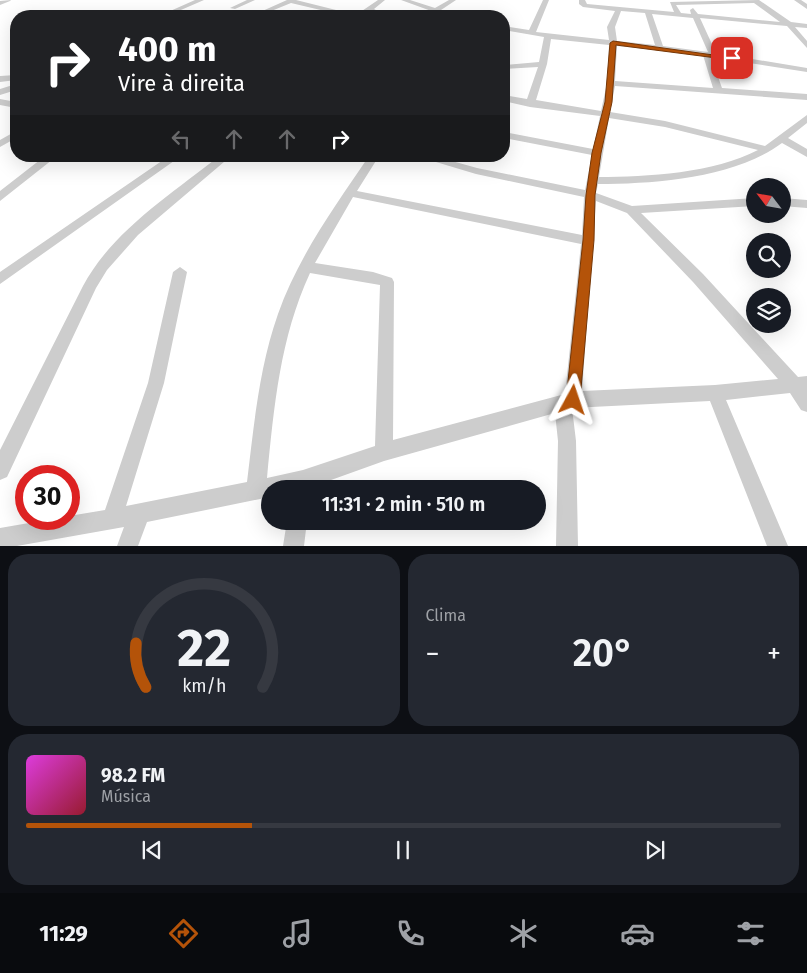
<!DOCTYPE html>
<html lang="pt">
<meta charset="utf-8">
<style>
:root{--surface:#171b24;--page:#242831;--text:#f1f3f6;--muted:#9ea1a6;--line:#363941;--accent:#b45309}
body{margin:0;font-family:"Fira Sans",sans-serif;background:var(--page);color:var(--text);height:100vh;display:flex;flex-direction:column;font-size:19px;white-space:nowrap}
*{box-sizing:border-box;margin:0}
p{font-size:16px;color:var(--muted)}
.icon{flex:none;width:28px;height:28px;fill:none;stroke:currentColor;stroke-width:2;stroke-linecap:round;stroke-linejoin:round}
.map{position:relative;height:546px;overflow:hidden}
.panel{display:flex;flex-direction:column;gap:8px;padding:8px;background:#0d0f14;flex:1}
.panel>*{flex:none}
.hud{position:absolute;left:10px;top:10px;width:500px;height:152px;border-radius:20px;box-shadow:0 5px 20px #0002;background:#202124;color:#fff;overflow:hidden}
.needle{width:32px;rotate:301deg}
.fabs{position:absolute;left:746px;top:178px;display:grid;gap:10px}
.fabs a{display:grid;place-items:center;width:45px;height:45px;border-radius:50%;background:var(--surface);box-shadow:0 5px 20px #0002;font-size:25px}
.speed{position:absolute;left:15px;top:465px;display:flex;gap:10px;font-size:25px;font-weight:700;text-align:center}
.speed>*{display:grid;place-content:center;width:65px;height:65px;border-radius:50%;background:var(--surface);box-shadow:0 5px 20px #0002;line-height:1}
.speed .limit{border:8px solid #d22;background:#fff;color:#111}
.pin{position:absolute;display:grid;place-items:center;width:42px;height:42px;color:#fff;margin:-21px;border-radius:10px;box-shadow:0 2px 8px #0006}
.me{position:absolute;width:55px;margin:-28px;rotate:5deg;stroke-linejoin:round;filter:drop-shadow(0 0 4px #0008)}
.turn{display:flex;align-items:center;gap:18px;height:105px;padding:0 25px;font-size:22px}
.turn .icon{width:65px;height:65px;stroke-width:2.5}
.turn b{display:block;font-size:35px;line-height:42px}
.lanes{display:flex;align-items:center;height:48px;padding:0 25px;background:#0003;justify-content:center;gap:25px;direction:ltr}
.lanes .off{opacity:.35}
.big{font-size:38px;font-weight:600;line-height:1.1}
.panel .widget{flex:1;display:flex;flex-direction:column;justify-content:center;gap:8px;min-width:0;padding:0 18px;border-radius:20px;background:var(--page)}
.panel .dial{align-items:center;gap:0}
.dial svg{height:130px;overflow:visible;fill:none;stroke:var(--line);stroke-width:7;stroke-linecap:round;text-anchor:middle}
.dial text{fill:var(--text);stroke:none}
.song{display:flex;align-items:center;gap:15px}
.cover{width:60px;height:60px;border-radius:8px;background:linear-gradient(135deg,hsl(300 70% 55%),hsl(350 70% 35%))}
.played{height:5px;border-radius:2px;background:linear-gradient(90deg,var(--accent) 30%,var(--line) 30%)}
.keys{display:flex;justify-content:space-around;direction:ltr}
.heat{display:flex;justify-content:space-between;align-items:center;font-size:28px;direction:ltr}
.panel .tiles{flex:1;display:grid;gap:8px;grid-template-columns:1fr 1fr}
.widget:last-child{grid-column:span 2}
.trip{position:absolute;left:261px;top:480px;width:285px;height:50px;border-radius:25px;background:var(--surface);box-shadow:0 5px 20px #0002;font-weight:600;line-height:50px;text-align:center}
.tabs{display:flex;height:80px;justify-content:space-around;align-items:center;background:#090b0e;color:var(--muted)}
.tabs .icon{width:35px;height:35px}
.tabs .active{color:var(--accent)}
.tabs b{font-size:22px;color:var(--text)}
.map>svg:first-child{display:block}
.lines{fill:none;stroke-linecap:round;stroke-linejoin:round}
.minor{fill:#cdcdcd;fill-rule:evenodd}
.route{fill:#b45309;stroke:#753606}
</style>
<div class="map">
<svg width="807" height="546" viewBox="0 0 807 546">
<rect width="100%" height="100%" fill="#fff"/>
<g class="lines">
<!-- minor -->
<path class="minor" d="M 11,0 L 10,1 L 0,5 L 0,1 Z
M 195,0 L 204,0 L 167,16 L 159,16 Z
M 247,0 L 255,0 L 235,9 L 230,8 Z
M 287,0 L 296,0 L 356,15 L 378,0 L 385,0 L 374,9 L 387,16 L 379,16 L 370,12 L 363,16 L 346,16 L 291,3 L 259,16 L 251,16 Z
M 401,0 L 410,0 L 435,8 L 449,0 L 456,0 L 441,10 L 454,16 L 445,16 Z
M 543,0 L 549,0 L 536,32 L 609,40 L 607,27 L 615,11 L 583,7 L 579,4 L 579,0 L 585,0 L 587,4 L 674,12 L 670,2 L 759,0 L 791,22 L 807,24 L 807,28 L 795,27 L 807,41 L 807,48 L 787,26 L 700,18 L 716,53 L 807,68 L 807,72 L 711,57 L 722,88 L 807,94 L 807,100 L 615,86 L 610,112 L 665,121 L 765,146 L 807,115 L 807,123 L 788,138 L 807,149 L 807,157 L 782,143 C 735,178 655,184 598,184 L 596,193 L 632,206 L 755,198 L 755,206 L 641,213 L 703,274 L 798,377 L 807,376 L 807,412 L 801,410 L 790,393 L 726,400 L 788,546 L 767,546 L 710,401 L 572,408 L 576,441 L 578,546 L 556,546 L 558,441 L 555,413 L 384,461 L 306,489 L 270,489 L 270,497 L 147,522 L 138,546 L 117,546 L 124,527 L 17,546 L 0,546 L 0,528 L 52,519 L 69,519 L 69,516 L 105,510 L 148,383 L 173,272 L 180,267 L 187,272 L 164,383 L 126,506 L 247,482 C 254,425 259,368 278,314 C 298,257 335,206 369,156 L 379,156 L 357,191 L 582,235 L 584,197 L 476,174 L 416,156 L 434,156 L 477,168 L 585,190 L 592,155 L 504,138 L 504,132 L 593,149 L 600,116 L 530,107 L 504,101 L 504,95 L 527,99 L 538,67 L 504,69 L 504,65 L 539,62 L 544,37 L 504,30 L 504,26 L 529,30 ZM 754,3 L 780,22 L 698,14 L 693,8 L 690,10 L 691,14 L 681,13 L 676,5 ZM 621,11 L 645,13 L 655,45 L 617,41 L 615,27 ZM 652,14 L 693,18 L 708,52 L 663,46 ZM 551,39 L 609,45 L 607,83 L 601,111 L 536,100 L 547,64 ZM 617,46 L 703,55 L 713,88 L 615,81 ZM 609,118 L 665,127 L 758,150 C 714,173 647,177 599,177 ZM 353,197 L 581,244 L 565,394 L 393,440 L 394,282 L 392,278 L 373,272 L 315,263 ZM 596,201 L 627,213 L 693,282 L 778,379 L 715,385 L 582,391 ZM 310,273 L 380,285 L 375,446 L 303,470 L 267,478 C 274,406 280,338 310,273 Z
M 794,0 L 801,0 L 807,4 L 807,9 Z
M 16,75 L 16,80 L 0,82 L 0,76 Z
M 16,84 L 16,90 L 0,95 L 0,89 Z
M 0,99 L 16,102 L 16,108 L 0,105 Z
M 16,131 L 16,138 L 0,147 L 0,140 Z
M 45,156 L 57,156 L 0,201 L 0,191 Z
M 169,156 L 181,156 L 0,284 L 0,272 Z
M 219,156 L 231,156 L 138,235 L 107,270 L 96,288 L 7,477 L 0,480 L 0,450 L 83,286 C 113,230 171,195 219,156 Z
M 782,198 L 807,200 L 807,208 L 782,206 Z
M 287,521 L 307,521 L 304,546 L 283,546 Z"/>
</g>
<!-- route -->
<path class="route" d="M 613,41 L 735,58 L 732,60 L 616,45 L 612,102 L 601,153 L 595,195 L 594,240 L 580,400 L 578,404 L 573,406 L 568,404 L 566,400 L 583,240 L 586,195 L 592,153 L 605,102 L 610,43 Z"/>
</svg>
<div class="fabs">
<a><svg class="needle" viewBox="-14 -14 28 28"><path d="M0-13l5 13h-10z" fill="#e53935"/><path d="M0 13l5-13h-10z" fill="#9ea1a6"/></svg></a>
<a><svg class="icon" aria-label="search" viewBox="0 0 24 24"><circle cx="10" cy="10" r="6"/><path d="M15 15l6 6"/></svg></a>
<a><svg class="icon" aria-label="layers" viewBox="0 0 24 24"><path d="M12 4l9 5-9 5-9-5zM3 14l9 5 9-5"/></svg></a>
</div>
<div class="speed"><div class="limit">30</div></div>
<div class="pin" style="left:732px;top:58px;background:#d93025"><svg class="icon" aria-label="arrive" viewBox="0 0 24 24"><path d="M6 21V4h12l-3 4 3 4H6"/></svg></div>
<svg class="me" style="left:573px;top:400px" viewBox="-20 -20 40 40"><path d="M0-17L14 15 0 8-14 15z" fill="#b45309" stroke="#fff" stroke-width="4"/></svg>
<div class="trip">11:31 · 2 min · 510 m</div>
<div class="hud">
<div class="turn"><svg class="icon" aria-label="right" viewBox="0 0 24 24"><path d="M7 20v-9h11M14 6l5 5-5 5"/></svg><div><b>400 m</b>Vire à direita</div></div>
<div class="lanes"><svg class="icon off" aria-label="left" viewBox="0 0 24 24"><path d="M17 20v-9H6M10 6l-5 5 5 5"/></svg><svg class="icon off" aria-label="ahead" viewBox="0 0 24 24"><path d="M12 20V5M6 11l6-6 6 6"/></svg><svg class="icon off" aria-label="ahead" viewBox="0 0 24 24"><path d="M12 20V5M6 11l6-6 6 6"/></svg><svg class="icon" aria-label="right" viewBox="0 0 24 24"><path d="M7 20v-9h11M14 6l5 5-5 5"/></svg></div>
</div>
</div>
<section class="panel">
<div class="tiles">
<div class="widget dial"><svg viewBox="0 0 100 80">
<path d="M14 69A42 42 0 1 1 86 69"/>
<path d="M14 69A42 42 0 0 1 8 42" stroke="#b45309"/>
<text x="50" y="56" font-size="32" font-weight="700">22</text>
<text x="50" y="72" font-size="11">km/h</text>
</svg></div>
<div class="widget"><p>Clima</p>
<div class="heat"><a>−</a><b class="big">20°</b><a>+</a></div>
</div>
<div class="widget">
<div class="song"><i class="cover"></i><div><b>98.2 FM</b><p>Música</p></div></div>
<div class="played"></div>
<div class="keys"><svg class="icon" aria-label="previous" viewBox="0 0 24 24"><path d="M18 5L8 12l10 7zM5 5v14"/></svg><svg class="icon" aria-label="pause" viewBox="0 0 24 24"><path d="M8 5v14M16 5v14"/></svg><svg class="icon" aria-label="next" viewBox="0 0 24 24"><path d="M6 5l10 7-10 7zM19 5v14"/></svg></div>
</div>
</div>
</section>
<nav class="tabs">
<b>11:29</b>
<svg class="icon active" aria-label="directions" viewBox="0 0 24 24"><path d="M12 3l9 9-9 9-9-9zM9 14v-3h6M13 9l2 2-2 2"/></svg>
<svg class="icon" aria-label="music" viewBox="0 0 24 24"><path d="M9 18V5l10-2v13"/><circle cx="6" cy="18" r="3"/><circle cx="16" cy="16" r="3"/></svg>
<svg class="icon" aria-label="phone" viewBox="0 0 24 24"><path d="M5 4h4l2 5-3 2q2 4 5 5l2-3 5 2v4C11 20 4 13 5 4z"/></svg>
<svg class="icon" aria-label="climate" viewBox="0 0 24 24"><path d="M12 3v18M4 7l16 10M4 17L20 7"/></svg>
<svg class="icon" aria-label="car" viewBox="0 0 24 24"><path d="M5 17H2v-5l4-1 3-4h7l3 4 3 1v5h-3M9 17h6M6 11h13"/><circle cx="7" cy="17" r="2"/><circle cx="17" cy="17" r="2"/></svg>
<svg class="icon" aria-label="filters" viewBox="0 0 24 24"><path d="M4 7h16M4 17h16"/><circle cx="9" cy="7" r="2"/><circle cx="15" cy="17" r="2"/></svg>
</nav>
